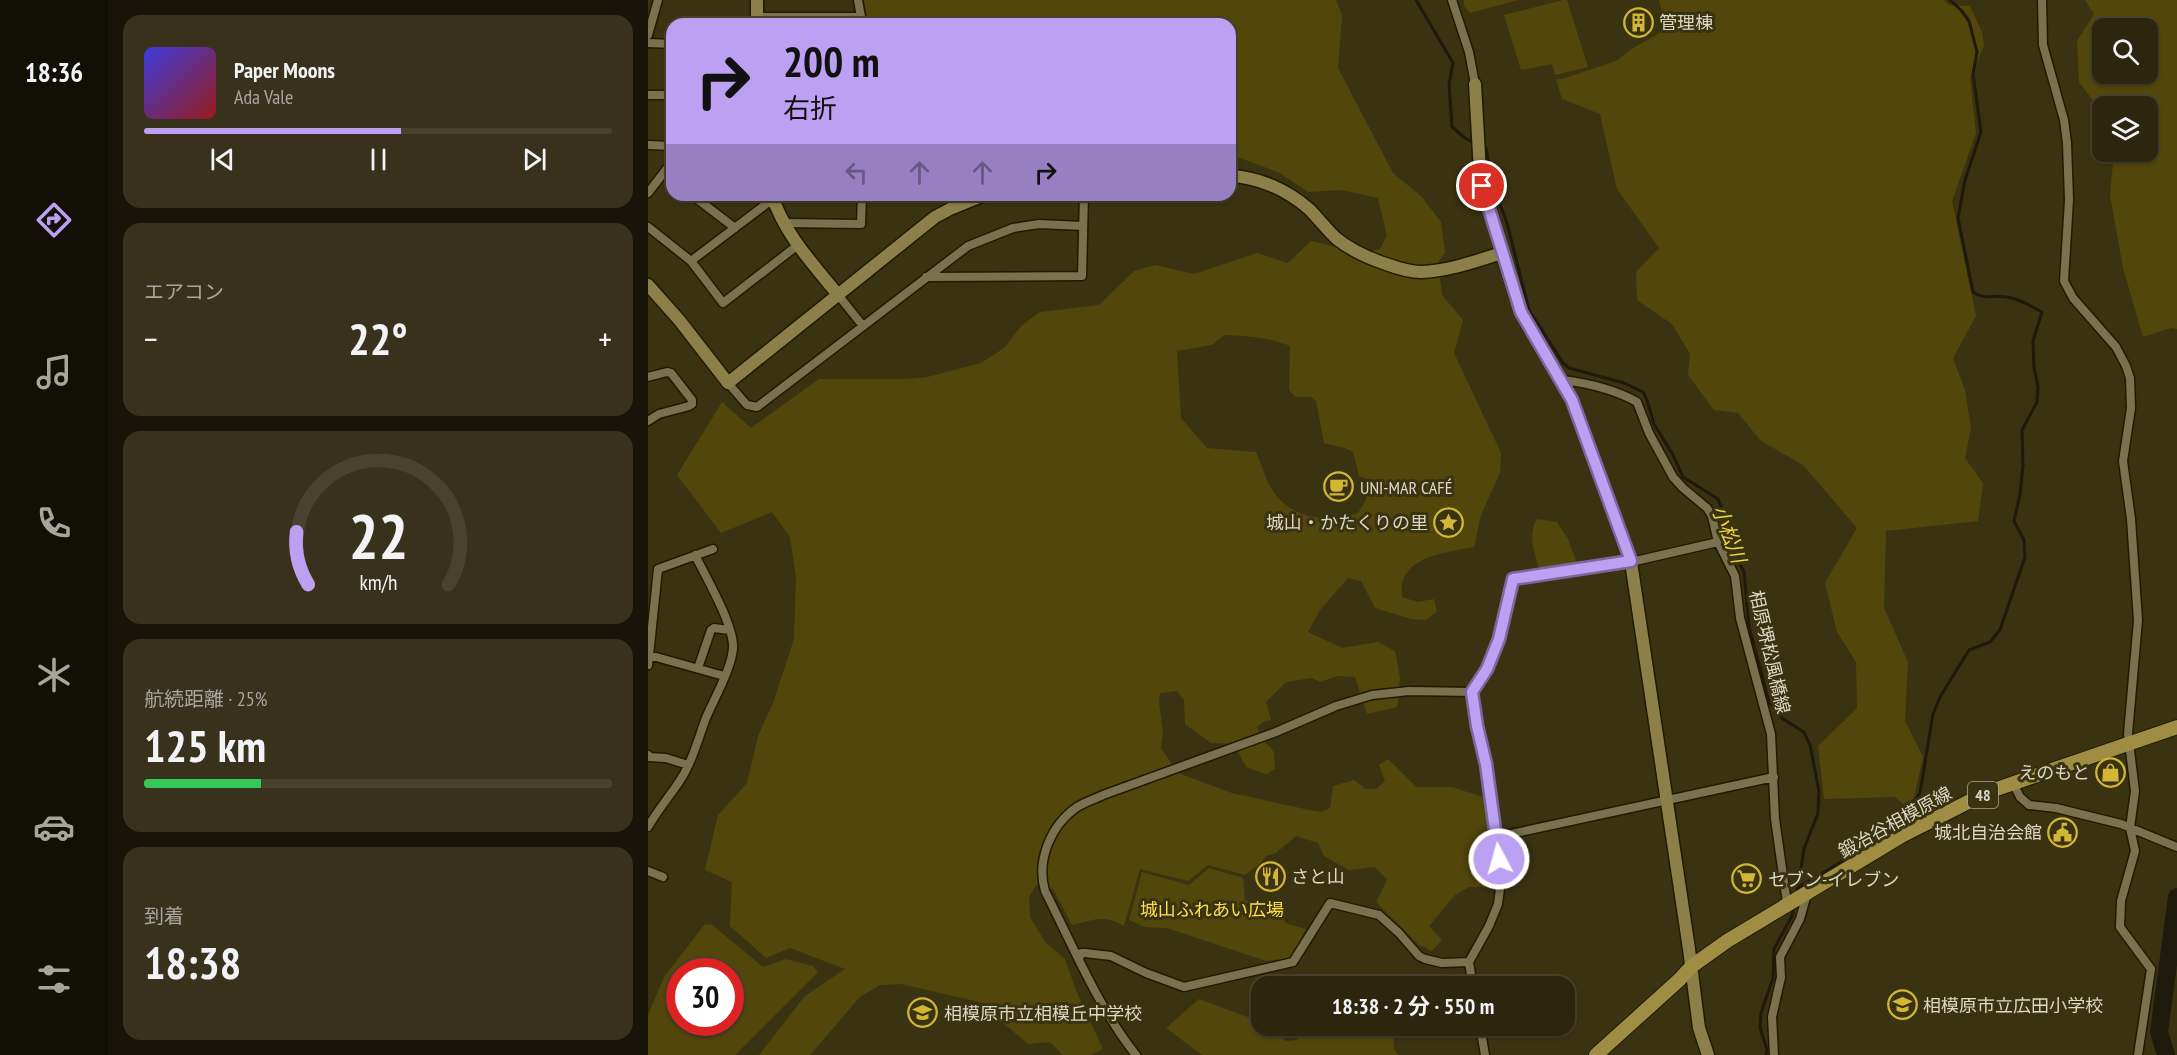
<!DOCTYPE html>
<html lang="ja">
<meta charset="utf-8">
<style>
:root{--surface:#2c260e;--page:#38321c;--text:#f1f3f6;--muted:#a6a59e;--line:#48432e;--accent:#bca0f2}
body{margin:0;font-family:"PT Sans Narrow","Noto Sans JP",sans-serif;background:var(--page);color:var(--text);height:100vh;display:flex;flex-direction:column;font-size:22px;white-space:nowrap}
*{box-sizing:border-box;margin:0}
p{font-size:20px;color:var(--muted)}
.icon{flex:none;width:33px;height:33px;fill:none;stroke:currentColor;stroke-width:2;stroke-linecap:round;stroke-linejoin:round}
.map{position:relative;flex:1;overflow:hidden}
.panel{display:flex;flex-direction:column;gap:15px;padding:15px;background:#181508;width:540px}
.panel>*{flex:none}
.top-card{position:absolute;left:18px;top:18px;width:570px;height:183px;border-radius:18px;box-shadow:0 2px 4px #0004,0 0 0 2px var(--line);background:#bca0f2;color:#111;overflow:hidden}
.tools{position:absolute;left:1444px;top:18px;display:grid;gap:12px}
.tools a{display:grid;place-items:center;width:66px;height:66px;border-radius:12px;background:var(--surface);box-shadow:0 2px 4px #0004,0 0 0 2px var(--line);font-size:30px}
.speed{position:absolute;left:18px;top:958px;display:flex;gap:12px;font-size:30px;font-weight:700;text-align:center}
.speed>*{display:grid;place-content:center;width:78px;height:78px;border-radius:50%;background:var(--surface);box-shadow:0 2px 4px #0004,0 0 0 2px var(--line);line-height:1}
.speed .limit{border:9px solid #d22;background:#fff;color:#111}
.pin{position:absolute;display:grid;place-items:center;width:51px;height:51px;color:#fff;margin:-26px;border:3px solid #fff;border-radius:50%;box-shadow:0 2px 6px #0007}
.me{position:absolute;width:66px;margin:-33px;rotate:354deg;stroke-linejoin:round;filter:drop-shadow(0 0 4px #0008)}
.turn{display:flex;align-items:center;gap:21px;height:126px;padding:0 18px;font-size:27px}
.turn .icon{width:78px;height:78px;stroke-width:2.5}
.turn b{display:block;font-size:42px;line-height:51px}
.lanes{display:flex;align-items:center;height:57px;padding:0 18px;background:#0003;justify-content:center;gap:30px;direction:ltr}
.lanes .off{opacity:.35}
.big{font-size:45px;font-weight:700;line-height:1.1}
.panel .widget{flex:1;display:flex;flex-direction:column;justify-content:center;gap:9px;min-width:0;padding:0 21px;border-radius:18px;background:var(--page)}
.panel .dial{align-items:center;gap:0}
.dial svg{height:156px;overflow:visible;fill:none;stroke:var(--line);stroke-width:7;stroke-linecap:round;text-anchor:middle}
.dial text{fill:var(--text);stroke:none}
.song{display:flex;align-items:center;gap:18px}
.cover{width:72px;height:72px;border-radius:9px;background:linear-gradient(135deg,hsl(240 70% 55%),hsl(0 70% 35%))}
.played{height:6px;border-radius:3px;background:linear-gradient(90deg,var(--accent) 55%,var(--line) 55%)}
.keys{display:flex;justify-content:space-around;direction:ltr}
.heat{display:flex;justify-content:space-between;align-items:center;font-size:33px;direction:ltr}
.charge{height:9px;border-radius:4px;background:linear-gradient(90deg,#34c759 25%,var(--line) 0)}
.trip{position:absolute;left:603px;top:976px;width:324px;height:60px;border-radius:18px;background:var(--surface);box-shadow:0 2px 4px #0004,0 0 0 2px var(--line);font-weight:700;line-height:60px;text-align:center}
main{display:flex;flex:1;min-height:0}
.tabs{display:flex;flex-direction:column;width:108px;justify-content:space-around;align-items:center;background:#120f06;color:var(--muted)}
.tabs .icon{width:42px;height:42px}
.tabs .selected{color:var(--accent)}
.tabs b{font-size:27px;color:var(--text)}
.map>svg:first-child{display:block}
.green{fill:#53460b;fill-rule:evenodd}
.lines{fill:none;stroke-linecap:round;stroke-linejoin:round}
.stream{stroke:#1e1a0c;stroke-width:3}
.river{stroke:#1e1a0c;stroke-width:18}
.street-casing{stroke:#221a00;stroke-width:11}
.secondary-casing{stroke:#221a00;stroke-width:15}
.primary-casing{stroke:#221a00;stroke-width:16}
.street{stroke:#79714f;stroke-width:8}
.secondary{stroke:#8c7f49;stroke-width:12}
.primary{stroke:#9e8d42;stroke-width:14}
.route-casing{stroke:#7a689d;stroke-width:15}
.route{stroke:#bca0f2;stroke-width:10}
.labels{text-anchor:middle;dominant-baseline:central;stroke-width:6;stroke-linejoin:round;paint-order:stroke}
.shield{fill:#3a3312;stroke:#aba690;stroke-width:1.5}
.shield-label{font-size:16px;font-weight:bold;fill:#dcd8c6}
.poi-label{font-size:18px;fill:#dcd8c6;stroke:#3a3312;text-anchor:start}
.street-label{font-size:18px;fill:#dcd8c6;stroke:#3a3312}
.park-label{font-size:18px;fill:#ffde4f;stroke:#3a3312}
.water-label{font-size:20px;font-style:italic;fill:#f4d341;stroke:#3a3312}
</style>
<main>
<nav class="tabs">
<b>18:36</b>
<svg class="icon selected" aria-label="directions" viewBox="0 0 24 24"><path d="M12 3l9 9-9 9-9-9zM9 14v-3h6M13 9l2 2-2 2"/></svg>
<svg class="icon" aria-label="music" viewBox="0 0 24 24"><path d="M9 18V5l10-2v13"/><circle cx="6" cy="18" r="3"/><circle cx="16" cy="16" r="3"/></svg>
<svg class="icon" aria-label="phone" viewBox="0 0 24 24"><path d="M5 4h4l2 5-3 2q2 4 5 5l2-3 5 2v4C11 20 4 13 5 4z"/></svg>
<svg class="icon" aria-label="climate" viewBox="0 0 24 24"><path d="M12 3v18M4 7l16 10M4 17L20 7"/></svg>
<svg class="icon" aria-label="car" viewBox="0 0 24 24"><path d="M5 17H2v-5l4-1 3-4h7l3 4 3 1v5h-3M9 17h6M6 11h13"/><circle cx="7" cy="17" r="2"/><circle cx="17" cy="17" r="2"/></svg>
<svg class="icon" aria-label="filters" viewBox="0 0 24 24"><path d="M4 7h16M4 17h16"/><circle cx="9" cy="7" r="2"/><circle cx="15" cy="17" r="2"/></svg>
</nav>
<section class="panel">
<div class="widget">
<div class="song"><i class="cover"></i><div><b>Paper Moons</b><p>Ada Vale</p></div></div>
<div class="played"></div>
<div class="keys"><svg class="icon" aria-label="previous" viewBox="0 0 24 24"><path d="M18 5L8 12l10 7zM5 5v14"/></svg><svg class="icon" aria-label="pause" viewBox="0 0 24 24"><path d="M8 5v14M16 5v14"/></svg><svg class="icon" aria-label="next" viewBox="0 0 24 24"><path d="M6 5l10 7-10 7zM19 5v14"/></svg></div>
</div>
<div class="widget"><p>エアコン</p>
<div class="heat"><a>−</a><b class="big">22°</b><a>+</a></div>
</div>
<div class="widget dial"><svg viewBox="0 0 100 80">
<path d="M14 69A42 42 0 1 1 86 69"/>
<path d="M14 69A42 42 0 0 1 8 42" stroke="#bca0f2"/>
<text x="50" y="56" font-size="32" font-weight="700">22</text>
<text x="50" y="72" font-size="11">km/h</text>
</svg></div>
<div class="widget"><p>航続距離 · 25%</p><b class="big">125 km</b><div class="charge"></div></div>
<div class="widget"><p>到着</p><b class="big">18:38</b></div>
</section>
<div class="map">
<svg width="1529" height="1055" viewBox="0 0 1529 1055">
<rect width="100%" height="100%" fill="#3a3312"/>
<!-- green -->
<path class="green" d="M 216,0 L 688,0 L 694,15 L 690,68 L 745,173 L 773,196 L 793,222 L 797,252 L 790,263 L 794,295 L 815,320 L 806,353 L 853,453 L 852,473 L 833,515 L 826,547 C 797,553 749,556 754,597 L 769,602 L 786,599 L 789,612 L 778,620 L 763,619 L 727,608 L 713,581 L 700,578 L 672,610 L 660,632 L 694,648 L 730,642 L 747,651 L 752,678 L 749,707 L 719,714 L 707,677 L 689,676 L 672,682 L 664,678 L 638,682 L 618,702 L 623,720 L 615,722 L 609,727 L 616,742 L 622,746 L 626,753 L 627,769 L 618,774 L 598,767 L 586,744 L 563,743 L 537,724 L 536,700 L 529,691 L 512,693 L 511,702 L 515,732 L 513,748 L 530,773 L 584,793 L 661,810 L 674,812 L 682,808 L 685,786 L 706,780 L 717,789 L 728,789 L 737,781 L 731,765 L 740,759 L 768,787 L 804,787 L 835,797 L 848,867 L 836,887 L 821,887 L 807,895 L 781,926 L 794,940 L 784,951 L 770,944 L 728,902 L 739,880 L 727,867 L 701,870 L 676,856 L 670,843 L 648,836 L 628,853 L 618,856 L 613,863 L 597,875 L 560,865 L 540,881 L 492,869 L 476,926 C 455,914 446,920 424,925 L 405,889 L 388,885 L 381,897 L 382,917 L 397,942 L 417,959 L 429,993 L 455,1049 L 443,1055 L 415,1055 L 402,1042 L 380,1044 L 331,1002 L 253,984 L 232,985 L 212,997 L 162,1055 L 111,1055 L 157,996 L 197,969 L 142,948 L 118,958 L 82,926 L 84,882 L 57,870 L 70,815 L 99,783 L 110,736 L 125,703 L 146,639 L 148,577 L 142,537 L 124,512 L 73,533 L 29,475 L 74,402 L 103,428 L 171,379 L 259,379 L 279,377 L 333,363 L 356,348 L 374,325 L 392,312 L 451,305 L 486,271 L 507,265 L 546,274 L 609,253 L 640,263 L 663,241 L 715,253 L 732,249 L 739,236 L 730,198 L 694,190 L 660,192 L 632,173 L 587,156 L 582,156 L 582,24 L 220,24 ZM 576,335 C 600,336 620,337 642,346 L 641,390 L 648,397 L 663,397 L 668,401 L 676,443 L 697,448 L 705,452 L 711,476 L 719,479 L 718,500 L 710,513 C 679,523 645,520 625,491 C 617,480 614,464 608,452 L 559,448 L 533,418 L 529,351 L 564,345 Z
M 816,0 L 870,0 L 822,13 L 816,6 Z
M 915,0 L 919,0 L 940,67 L 907,75 L 904,64 L 873,70 L 856,15 Z
M 1011,0 L 1296,0 L 1301,5 L 1322,6 L 1334,32 L 1336,46 L 1322,78 L 1328,133 L 1304,201 L 1328,316 L 1305,358 L 1317,390 L 1323,428 L 1317,458 L 1335,483 L 1330,521 L 1238,531 L 1236,608 L 1260,662 L 1257,721 L 1275,757 L 1266,797 L 1259,807 L 1247,797 L 1176,799 L 1170,746 L 1209,708 L 1208,662 L 1189,632 L 1177,583 L 1209,528 L 1155,465 L 1112,440 L 1090,413 L 1066,410 L 1040,375 L 1042,354 L 1024,324 L 989,300 L 988,272 L 1011,248 L 969,189 L 952,114 L 914,99 L 908,79 L 914,79 L 968,61 L 982,50 L 1015,31 L 1018,26 Z
M 1437,0 L 1529,0 L 1529,329 L 1523,328 L 1495,337 L 1475,268 L 1462,195 L 1466,152 L 1500,152 L 1500,106 L 1455,106 L 1455,114 L 1431,82 L 1429,41 L 1446,14 ZM 1500,28 L 1500,74 L 1455,74 L 1455,28 Z
M 889,519 L 909,522 L 920,539 L 929,563 L 892,571 C 887,555 879,534 889,519 Z
M 561,868 L 595,878 L 597,900 L 634,911 L 637,923 L 658,929 L 643,958 L 618,961 L 519,928 L 497,927 L 481,920 L 494,872 L 541,885 Z
M 57,924 L 64,925 L 115,967 L 138,959 L 165,966 L 170,972 L 87,1055 L 0,1055 L 0,1015 L 16,977 ZM 32,972 L 82,972 L 82,1023 L 32,1023 Z
M 551,999 L 613,1022 L 614,1026 L 621,1026 L 638,1041 L 648,1040 L 668,1026 L 745,1026 L 746,1049 L 750,1055 L 554,1055 L 518,1028 Z"/>
<g class="lines">
<!-- stream -->
<path class="stream" d="M 768,0 L 805,63 L 801,84 L 804,127 L 817,138 L 827,143
M 835,147 L 838,148 L 843,180 L 859,223 L 881,310 L 915,363 L 921,368 L 976,383 L 995,392 L 999,400 L 1006,424 L 1025,455 L 1035,477 L 1070,499 L 1074,509 L 1080,541 L 1096,572 L 1101,627 L 1121,702 L 1135,719 L 1156,732 L 1162,745 L 1171,791 L 1170,813 L 1156,849 L 1149,894
M 1151,887 L 1242,833 L 1253,821 L 1272,793 L 1285,714 L 1292,697 L 1321,650 L 1342,642 L 1352,630 L 1377,557 L 1376,540 L 1366,521 L 1372,494 L 1375,465 L 1374,430 L 1389,402 L 1390,387 L 1386,367 L 1385,341 L 1394,312 C 1382,306 1371,298 1358,297 C 1345,295 1335,300 1325,292 L 1310,218 L 1317,180 L 1333,132 L 1325,74 L 1329,52 L 1321,21 L 1313,10 L 1302,0
M 1118,1055 L 1119,1050 L 1112,1027 L 1113,1013 L 1125,978 L 1126,949 L 1144,916 L 1146,906"/>
<!-- river -->
<path class="river" d="M 1518,1055 L 1511,1032 L 1529,897"/>
<defs>
<path id="street" d="M 804,0 L 821,52 L 827,84
M 1394,0 L 1395,45 L 1416,120 L 1419,143 L 1421,200 L 1416,281 L 1425,298 L 1468,347 L 1478,366 L 1482,378 L 1483,408 L 1475,461 L 1483,519 L 1490,620 L 1480,734 L 1487,791 L 1482,828 L 1487,851 L 1473,901 L 1472,927 L 1503,969 L 1490,1055
M 109,17 L 213,17 L 210,0
M 0,35 L 10,0
M 0,43 L 24,44
M 0,95 L 24,95
M 0,145 L 24,146
M 0,193 L 24,162
M 44,195 L 87,228
M 136,223 L 213,224 L 214,195
M 0,227 L 43,261 L 75,303 L 150,245
M 43,261 L 125,199
M 278,277 L 434,276 L 436,195
M 191,296 L 215,326
M 0,377 L 19,372 L 23,373 L 44,400 L 44,404 L 41,406 L 11,414 L 0,421
M 914,380 C 939,383 966,389 989,402 L 1001,433 L 1025,477 L 1035,488 L 1059,508 L 1064,516 L 1070,542 L 1087,576 L 1092,618 L 1123,734 L 1127,819 L 1139,903
M 80,383 L 99,405 L 109,407 L 320,246 L 365,228 L 391,224 L 435,226
M 1,655 L 76,676
M 0,665 L 10,569 L 65,549
M 50,668 L 63,630 L 66,628 L 81,630
M 0,755 L 0,757 L 18,758 L 40,765
M 1365,783 L 1372,797 L 1381,805 L 1408,808 L 1473,824 L 1529,847
M 0,827 C 9,811 21,797 31,782 C 44,763 50,739 58,718 C 66,699 86,664 85,645 C 84,622 58,577 47,555
M 849,837 L 1126,777
M 0,871 L 15,877
M 431,959 L 433,953 L 437,953 L 463,956 L 498,973 L 536,987 L 645,962 L 682,903 L 731,915 L 751,933 L 771,956 L 777,959 L 794,963 L 821,962
M 825,987 L 821,962 L 841,926 L 850,904 L 853,881 L 849,837 L 838,764 L 829,726 L 824,692 L 839,669 L 851,639 L 865,579 L 983,562 L 1070,542
M 832,1026 L 837,1055
M 488,1055 C 451,1009 424,944 397,891 C 388,860 403,825 429,807 C 437,802 447,799 455,795 L 628,732 L 688,706 L 724,695 L 761,691 L 824,692
M 1126,1055 L 1124,1017 L 1133,977 L 1132,957 L 1152,919 L 1159,894"/>
<path id="secondary" d="M 109,24 L 109,0
M 827,84 L 832,172 L 854,253 L 873,312 L 924,400 L 983,562 L 1041,949 L 1051,1028 L 1060,1055
M 582,176 C 611,177 639,190 661,209 C 671,219 679,230 689,239 C 704,251 720,258 738,264 C 749,268 762,272 773,272 C 801,271 828,261 854,253
M 124,195 C 136,234 166,265 191,296
M 0,285 L 32,321 L 80,383 L 287,217 L 302,209 L 336,195"/>
<path id="primary" d="M 948,1055 L 1031,980 L 1044,966 L 1079,941 L 1255,835 L 1340,792 L 1529,727"/>
</defs>
<!-- street casing -->
<use href="#street" class="street-casing"/>
<!-- secondary casing -->
<use href="#secondary" class="secondary-casing"/>
<!-- primary casing -->
<use href="#primary" class="primary-casing"/>
<!-- street -->
<use href="#street" class="street"/>
<!-- secondary -->
<use href="#secondary" class="secondary"/>
<!-- primary -->
<use href="#primary" class="primary"/>
</g>
<g class="lines">
<defs>
<path id="route" d="M 834,186 L 873,312 L 924,400 L 983,561 L 865,579 L 851,639 L 839,669 L 824,692 L 829,726 L 838,764 L 851,859"/>
</defs>
<!-- route casing -->
<use href="#route" class="route-casing"/>
<!-- route -->
<use href="#route" class="route"/>
</g>
<!-- icons -->
<defs>
<symbol id="building-ring" viewBox="-11 -11 22 22"><circle r="9.5" fill="#3a3312" stroke="#d3b635" stroke-width="1.5"/><path d="M-4-6H4V6H1V3H-1V6H-4ZM-2.5-4.3h1.7v1.8h-1.7ZM.8-4.3h1.7v1.8H.8ZM-2.5-1h1.7V.8h-1.7ZM.8-1h1.7V.8H.8Z" fill="#d3b635"/></symbol>
<symbol id="cafe-ring" viewBox="-11 -11 22 22"><circle r="9.5" fill="#3a3312" stroke="#d3b635" stroke-width="1.5"/><path d="M-5.5-4.5H6V0H3Q3 3.5 0 3.5H-2.5Q-5.5 3.5-5.5 0ZM3-3.2v2h1.7v-2ZM-6 4.5H4V6H-6Z" fill="#d3b635"/></symbol>
<symbol id="sight-ring" viewBox="-11 -11 22 22"><circle r="9.5" fill="#3a3312" stroke="#d3b635" stroke-width="1.5"/><path d="M0-6L1.8-2.2L6-1.7L2.9 1.2L3.7 5.4L0 3.3L-3.7 5.4L-2.9 1.2L-6-1.7L-1.8-2.2Z" fill="#d3b635"/></symbol>
<symbol id="shop-ring" viewBox="-11 -11 22 22"><circle r="9.5" fill="#3a3312" stroke="#d3b635" stroke-width="1.5"/><path d="M-5-2.5h2.3a2.7 3.5 0 0 1 5.4 0H5L5.5 6h-11ZM-1.5-2.5h3a1.5 2.3 0 0 0-3 0Z" fill="#d3b635"/></symbol>
<symbol id="civic-ring" viewBox="-11 -11 22 22"><circle r="9.5" fill="#3a3312" stroke="#d3b635" stroke-width="1.5"/><path d="M-.6-6.5H3V-4.5H.6V-3L4-1V1h2V6H-6V1h2V-1L-.6-3ZM-1.2 2.5V6h2.4V2.5Z" fill="#d3b635"/></symbol>
<symbol id="restaurant-ring" viewBox="-11 -11 22 22"><circle r="9.5" fill="#3a3312" stroke="#d3b635" stroke-width="1.5"/><path d="M-5-6h1v4h1v-4h1v4h1v-4h1v5L-1.5 .5V6h-2V.5L-5-1ZM5-6V6H3V1.5H1.5Q1.5-4 5-6Z" fill="#d3b635"/></symbol>
<symbol id="supermarket-ring" viewBox="-11 -11 22 22"><circle r="9.5" fill="#3a3312" stroke="#d3b635" stroke-width="1.5"/><path d="M-6-5.5h2.5l.6 2H6L4.5 2H-2.5L-4.4-4H-6ZM-1.5 3.2a1.3 1.3 0 1 0 .1 0ZM3 3.2a1.3 1.3 0 1 0 .1 0Z" fill="#d3b635"/></symbol>
<symbol id="school-ring" viewBox="-11 -11 22 22"><circle r="9.5" fill="#3a3312" stroke="#d3b635" stroke-width="1.5"/><path d="M0-5L7-2L0 1L-7-2ZM-4 1L0 2.5L4 1V4Q0 6-4 4Z" fill="#d3b635"/></symbol>
</defs>
<g fill-rule="evenodd">
<use href="#building-ring" x="974" y="6" width="33" height="33"/>
<use href="#cafe-ring" x="674" y="470" width="33" height="33"/>
<use href="#sight-ring" x="784" y="506" width="33" height="33"/>
<use href="#shop-ring" x="1446" y="756" width="33" height="33"/>
<use href="#civic-ring" x="1398" y="816" width="33" height="33"/>
<use href="#restaurant-ring" x="606" y="860" width="33" height="33"/>
<use href="#supermarket-ring" x="1082" y="862" width="33" height="33"/>
<use href="#school-ring" x="1238" y="988" width="33" height="33"/>
<use href="#school-ring" x="258" y="996" width="33" height="33"/>
</g>
<g class="labels">
<!-- shield labels -->
<rect class="shield" x="1320" y="782" width="30" height="26" rx="4.5"/>
<g class="shield-label">
<text x="1335" y="795">48</text>
</g>
<!-- poi labels -->
<g class="poi-label">
<text x="1011" y="22">管理棟</text>
<text x="712" y="487">UNI-MAR CAFÉ</text>
<text x="780" y="522" text-anchor="end">城山・かたくりの里</text>
<text x="1442" y="772" text-anchor="end">えのもと</text>
<text x="1394" y="832" text-anchor="end">城北自治会館</text>
<text x="643" y="876">さと山</text>
<text x="1120" y="879">セブン-イレブン</text>
<text x="1275" y="1005">相模原市立広田小学校</text>
<text x="296" y="1013">相模原市立相模丘中学校</text>
</g>
<!-- street labels -->
<g class="street-label">
<text transform="translate(1122 652) rotate(77)">相原堺松風橋線</text>
<text transform="translate(1247 822) rotate(-29)">鍛冶谷相模原線</text>
</g>
<!-- park labels -->
<g class="park-label">
<text x="564" y="909">城山ふれあい広場</text>
</g>
<!-- water labels -->
<g class="water-label">
<text transform="translate(1081 534) rotate(69)">小松川</text>
</g>
</g>
</svg>
<div class="tools">
<a><svg class="icon" aria-label="search" viewBox="0 0 24 24"><circle cx="10" cy="10" r="6"/><path d="M15 15l6 6"/></svg></a>
<a><svg class="icon" aria-label="layers" viewBox="0 0 24 24"><path d="M12 4l9 5-9 5-9-5zM3 14l9 5 9-5"/></svg></a>
</div>
<div class="speed"><div class="limit">30</div></div>
<div class="pin" style="left:834px;top:186px;background:#d93025"><svg class="icon" aria-label="arrive" viewBox="0 0 24 24"><path d="M6 21V4h12l-3 4 3 4H6"/></svg></div>
<svg class="me" style="left:851px;top:859px" viewBox="-20 -20 40 40"><circle r="17" fill="#bca0f2" stroke="#fff" stroke-width="3"/><path d="M0-11L8 9 0 5-8 9z" fill="#fff"/></svg>
<div class="trip">18:38 · 2 分 · 550 m</div>
<div class="top-card">
<div class="turn"><svg class="icon" aria-label="right" viewBox="0 0 24 24"><path d="M7 20v-9h11M14 6l5 5-5 5"/></svg><div><b>200 m</b>右折</div></div>
<div class="lanes"><svg class="icon off" aria-label="left" viewBox="0 0 24 24"><path d="M17 20v-9H6M10 6l-5 5 5 5"/></svg><svg class="icon off" aria-label="ahead" viewBox="0 0 24 24"><path d="M12 20V5M6 11l6-6 6 6"/></svg><svg class="icon off" aria-label="ahead" viewBox="0 0 24 24"><path d="M12 20V5M6 11l6-6 6 6"/></svg><svg class="icon" aria-label="right" viewBox="0 0 24 24"><path d="M7 20v-9h11M14 6l5 5-5 5"/></svg></div>
</div>
</div>
</main>
